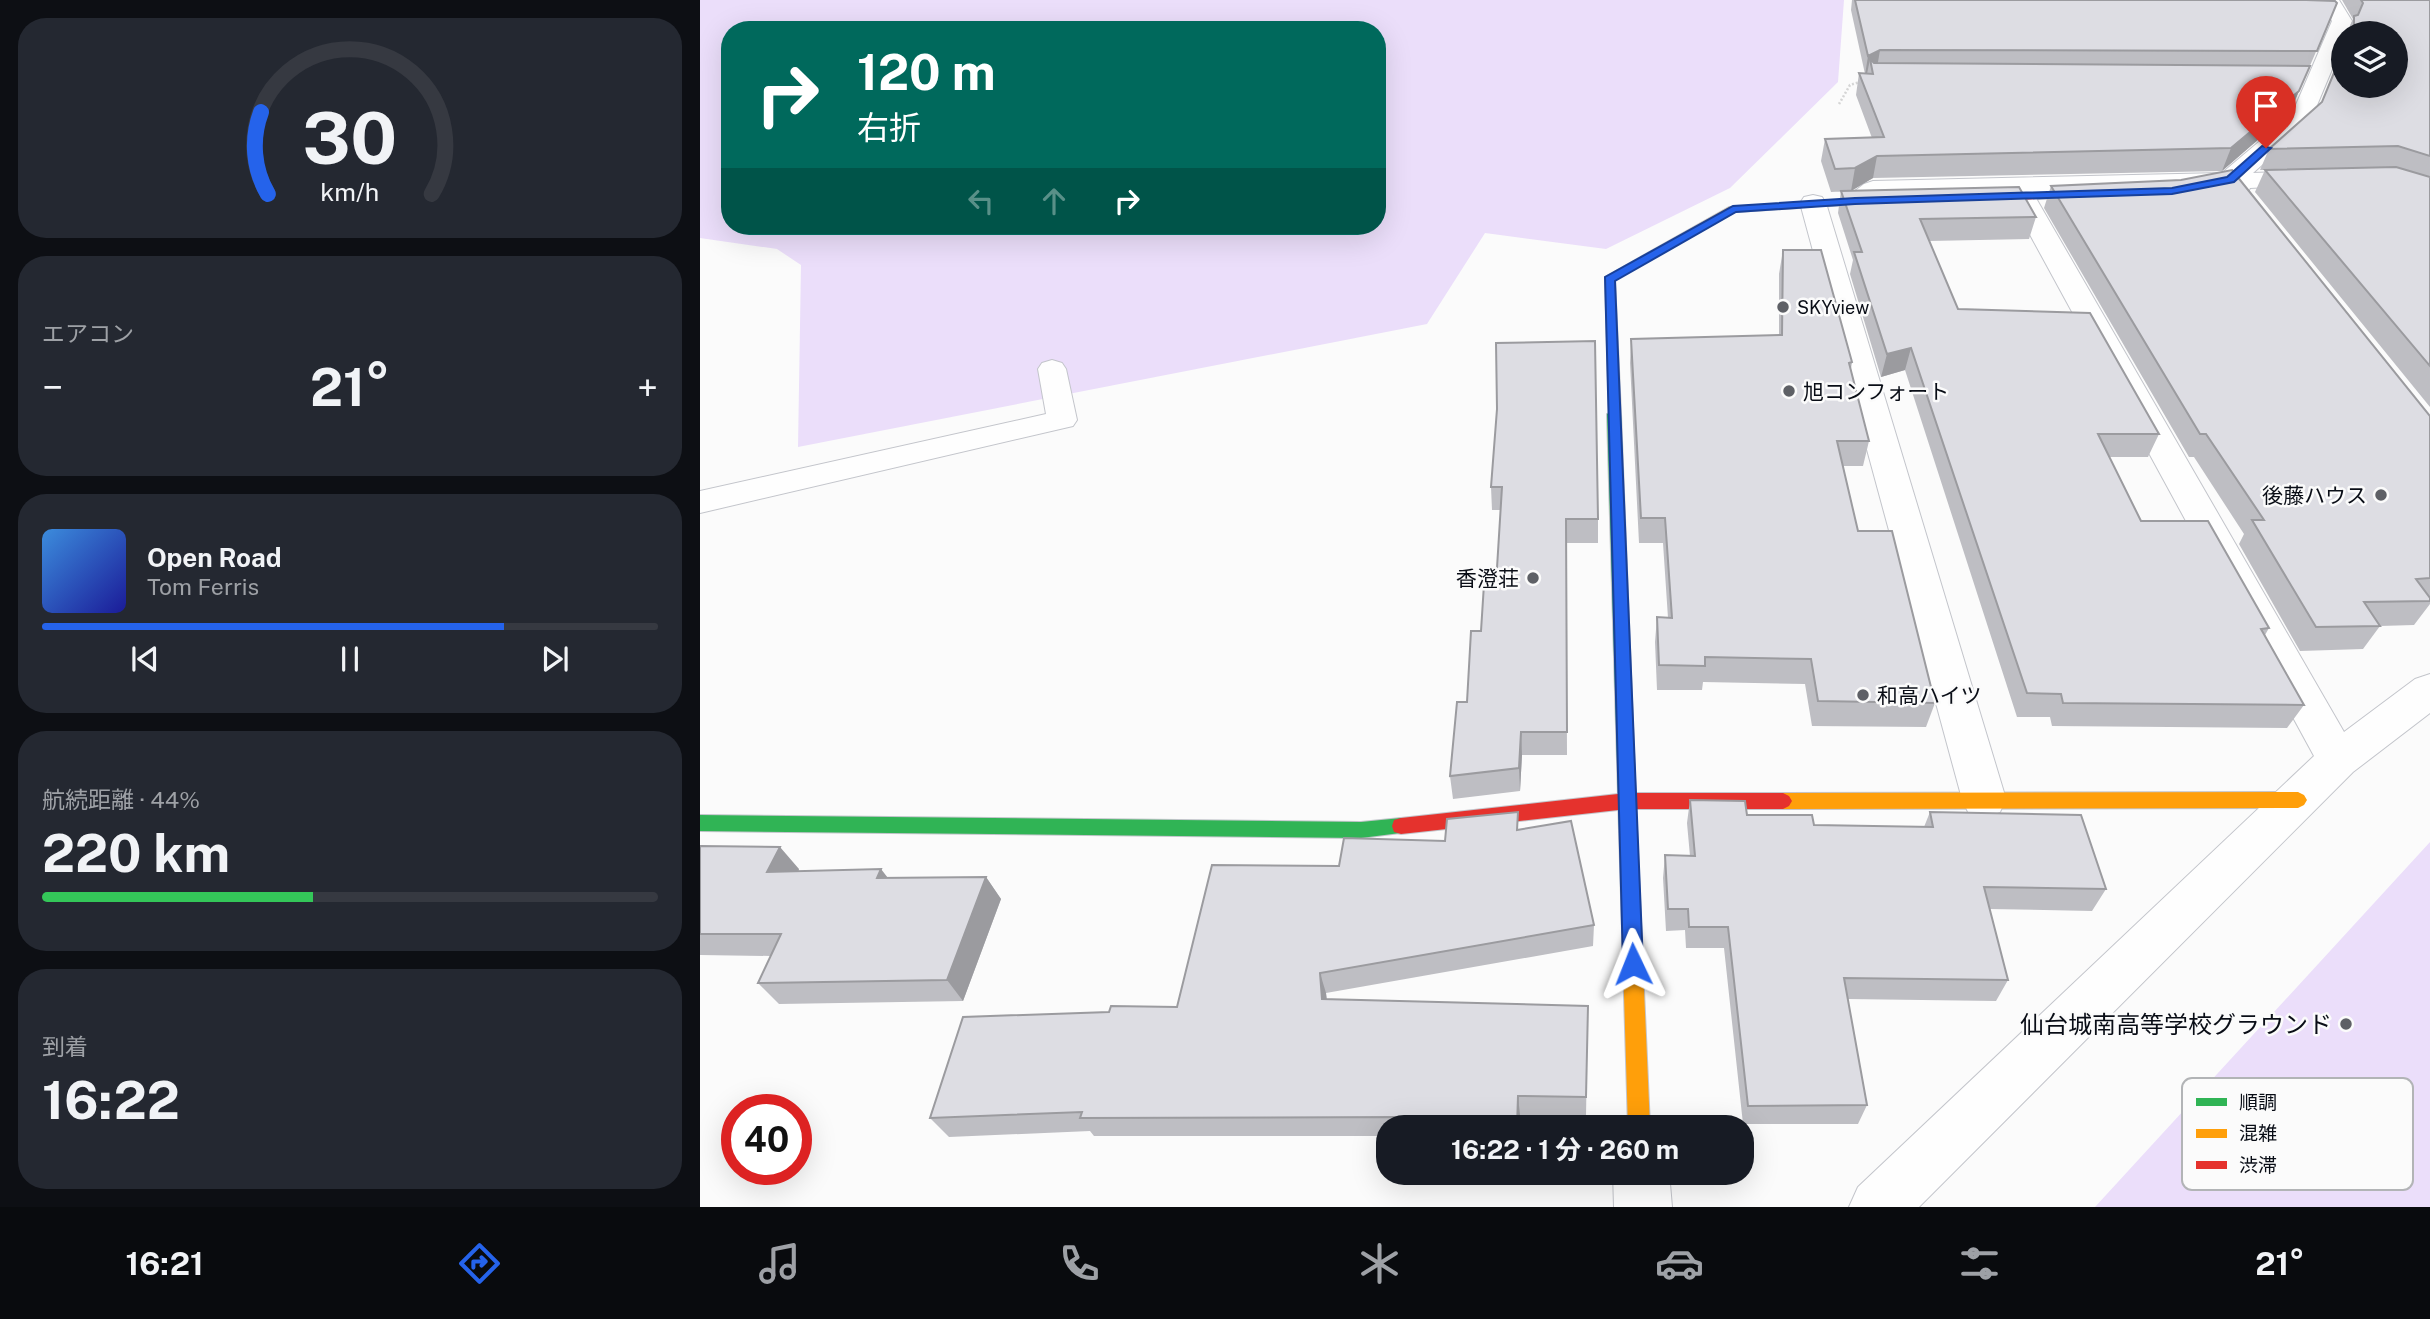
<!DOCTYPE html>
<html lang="ja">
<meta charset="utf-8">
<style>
:root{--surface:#171b24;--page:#242831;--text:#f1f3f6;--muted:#9ea1a6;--line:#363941;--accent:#2563eb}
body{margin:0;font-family:"Public Sans","Noto Sans JP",sans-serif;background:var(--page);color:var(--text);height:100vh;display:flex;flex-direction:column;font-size:26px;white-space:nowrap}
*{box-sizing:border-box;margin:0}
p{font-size:23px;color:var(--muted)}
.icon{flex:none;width:38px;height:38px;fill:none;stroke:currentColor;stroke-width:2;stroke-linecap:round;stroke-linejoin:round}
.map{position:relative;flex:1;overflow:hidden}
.sheet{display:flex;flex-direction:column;gap:18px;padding:18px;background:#0d0f14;width:700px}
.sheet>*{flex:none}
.top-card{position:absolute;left:21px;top:21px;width:665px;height:214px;border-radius:28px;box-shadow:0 7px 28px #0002;background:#00695c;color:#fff;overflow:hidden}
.tools{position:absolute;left:1631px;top:21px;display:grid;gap:14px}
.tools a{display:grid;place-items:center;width:77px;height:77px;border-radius:50%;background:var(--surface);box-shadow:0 7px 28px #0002;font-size:35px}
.speed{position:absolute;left:21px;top:1094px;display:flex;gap:14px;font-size:35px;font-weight:700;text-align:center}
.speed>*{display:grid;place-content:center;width:91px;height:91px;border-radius:50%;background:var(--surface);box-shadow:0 7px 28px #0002;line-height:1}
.speed .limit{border:10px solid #d22;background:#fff;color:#111}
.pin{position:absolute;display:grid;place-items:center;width:60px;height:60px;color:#fff;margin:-72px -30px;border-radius:50% 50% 50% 0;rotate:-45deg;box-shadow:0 0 7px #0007}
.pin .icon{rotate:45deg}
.me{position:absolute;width:77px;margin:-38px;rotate:358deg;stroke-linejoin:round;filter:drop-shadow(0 0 5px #0008)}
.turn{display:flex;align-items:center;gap:24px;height:147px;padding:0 21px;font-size:32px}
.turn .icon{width:91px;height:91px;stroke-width:2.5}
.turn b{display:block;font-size:49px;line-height:60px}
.lanes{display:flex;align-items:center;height:66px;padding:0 21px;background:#0003;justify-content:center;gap:35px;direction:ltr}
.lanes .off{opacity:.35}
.big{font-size:52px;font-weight:700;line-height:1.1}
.sheet .widget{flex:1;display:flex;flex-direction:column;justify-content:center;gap:10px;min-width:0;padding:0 24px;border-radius:28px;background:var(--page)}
.sheet .dial{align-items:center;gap:0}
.dial svg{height:182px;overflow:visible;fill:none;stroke:var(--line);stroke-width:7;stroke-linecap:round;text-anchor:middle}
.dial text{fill:var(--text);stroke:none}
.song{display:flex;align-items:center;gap:21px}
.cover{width:84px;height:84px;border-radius:10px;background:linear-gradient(135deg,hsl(210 70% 55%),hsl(240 70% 35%))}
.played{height:7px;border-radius:4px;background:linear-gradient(90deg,var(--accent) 75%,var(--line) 75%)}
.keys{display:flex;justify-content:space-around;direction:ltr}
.heat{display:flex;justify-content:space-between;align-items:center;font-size:38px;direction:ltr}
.charge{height:10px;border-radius:5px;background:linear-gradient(90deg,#34c759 44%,var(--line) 0)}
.trip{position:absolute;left:676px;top:1115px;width:378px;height:70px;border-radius:28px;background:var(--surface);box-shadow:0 7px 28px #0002;font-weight:700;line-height:70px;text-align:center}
.dock{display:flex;height:112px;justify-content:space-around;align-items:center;background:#090b0e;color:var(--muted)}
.dock .icon{width:49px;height:49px}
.dock .on{color:var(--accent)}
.dock b{font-size:32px;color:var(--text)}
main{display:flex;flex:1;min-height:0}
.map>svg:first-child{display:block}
.green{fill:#ebdefa;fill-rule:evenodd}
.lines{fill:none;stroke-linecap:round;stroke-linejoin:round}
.lane-casing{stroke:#c3c5cb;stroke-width:2}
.street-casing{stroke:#c3c5cb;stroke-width:2}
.fast-casing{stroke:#c3c5cb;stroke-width:2}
.slow-casing{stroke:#c3c5cb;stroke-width:2}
.jam-casing{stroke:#c3c5cb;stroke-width:2}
.path{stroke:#d5d5d5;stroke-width:2.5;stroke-dasharray:2 2;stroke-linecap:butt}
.lane{fill:#fefefe;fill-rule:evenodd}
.street{fill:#fefefe;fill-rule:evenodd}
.fast{fill:#30b455;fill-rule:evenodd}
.slow{fill:#ff9f0a;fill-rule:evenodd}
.jam{fill:#e5322d;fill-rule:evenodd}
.wall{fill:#bebec3}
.shaded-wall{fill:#9b9b9f}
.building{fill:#dddde3;stroke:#9b9b9f;stroke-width:2}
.route{fill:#2563eb;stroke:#184099;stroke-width:2}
.poi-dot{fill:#5e6066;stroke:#fbfbfb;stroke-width:2.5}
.labels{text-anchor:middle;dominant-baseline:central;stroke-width:5;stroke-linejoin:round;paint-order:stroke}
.far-poi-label{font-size:18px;fill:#090d16;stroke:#fbfbfb;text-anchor:start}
.poi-label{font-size:21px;fill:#090d16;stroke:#fbfbfb;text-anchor:start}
.near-poi-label{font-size:24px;fill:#090d16;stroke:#fbfbfb;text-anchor:end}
.key{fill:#fbfbfb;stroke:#b2b4b6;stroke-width:2}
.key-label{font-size:19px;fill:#090d16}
</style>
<main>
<section class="sheet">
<div class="widget dial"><svg viewBox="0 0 100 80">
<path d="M14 69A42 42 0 1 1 86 69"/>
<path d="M14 69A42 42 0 0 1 11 33" stroke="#2563eb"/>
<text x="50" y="56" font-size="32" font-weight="700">30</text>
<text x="50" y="72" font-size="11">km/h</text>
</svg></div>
<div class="widget"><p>エアコン</p>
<div class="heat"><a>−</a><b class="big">21°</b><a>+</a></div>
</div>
<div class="widget">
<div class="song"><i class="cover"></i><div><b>Open Road</b><p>Tom Ferris</p></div></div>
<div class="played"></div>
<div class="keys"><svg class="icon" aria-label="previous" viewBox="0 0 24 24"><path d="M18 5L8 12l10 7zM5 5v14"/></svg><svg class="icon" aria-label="pause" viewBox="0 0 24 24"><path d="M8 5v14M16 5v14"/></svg><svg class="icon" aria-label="next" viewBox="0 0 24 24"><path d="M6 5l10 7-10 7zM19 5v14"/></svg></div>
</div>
<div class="widget"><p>航続距離 · 44%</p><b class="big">220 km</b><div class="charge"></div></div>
<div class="widget"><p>到着</p><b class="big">16:22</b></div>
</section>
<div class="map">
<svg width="1730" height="1207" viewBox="0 0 1730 1207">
<rect width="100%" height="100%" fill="#fbfbfb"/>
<!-- green -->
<path class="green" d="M 0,0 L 1144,0 L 1138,82 L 1030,188 L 906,249 L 785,233 L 727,324 L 98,447 L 101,265 L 77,249 L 0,238 ZM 30,30 L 677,30 L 677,226 L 30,226 Z
M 1730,842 L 1730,1207 L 1395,1207 Z"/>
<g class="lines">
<defs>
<path id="lane" d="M 352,360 L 362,363 L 366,369 L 377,420 L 373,426 L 0,513 L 0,491 L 346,414 L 338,369 L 342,363 Z"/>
<path id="street" d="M 1619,0 L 1639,0 L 1652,21 L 1647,33 L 1643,33 L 1643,43 L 1610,122 L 1553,173 L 1615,171 L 1624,174 L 1628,179 L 1624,184 L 1550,188 L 1547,194 C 1537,197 1531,197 1524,189 L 1333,193 L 1644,732 L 1715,679 L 1730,674 L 1730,713 L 1653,772 L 1219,1207 L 1149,1207 L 1158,1187 L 1614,756 L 1310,198 L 1313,193 L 1179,197 C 1167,204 1160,210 1146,207 L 1142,201 L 1164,184 L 1173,181 L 1522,173 L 1592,114 L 1632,21 Z
M 1113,195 L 1122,197 L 1126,203 L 1306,799 L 1300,812 L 1284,818 L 1268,812 L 1262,799 L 1100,203 L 1104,197 Z
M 913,1172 L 969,1172 L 972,1207 L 914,1207 Z"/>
<path id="fast" d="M 914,410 L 921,414 L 937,830 L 935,836 L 928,838 L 921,836 L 919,830 L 907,414 Z
M 0,815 L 661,822 L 701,818 L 708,820 L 710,826 L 708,832 L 661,838 L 0,831 Z"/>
<path id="slow" d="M 1193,197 L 1198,200 L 1197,202 L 1035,212 L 915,280 L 921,414 L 914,418 L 909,417 L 905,277 L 1029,207 Z
M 1598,792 L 1604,795 L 1607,800 L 1604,805 L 1598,808 L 1083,809 L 1077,806 L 1074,801 L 1077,796 L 1083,793 Z
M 928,822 L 935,824 L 937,830 L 950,1127 L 928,1127 L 919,830 L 921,824 Z"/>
<path id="jam" d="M 1400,191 L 1405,194 L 1404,196 L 1274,202 L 1269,199 L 1274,196 Z
M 927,793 L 1083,793 L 1089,796 L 1092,801 L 1089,806 L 1083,809 L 927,809 L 701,834 L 694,832 L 692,826 L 694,820 L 701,818 Z"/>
</defs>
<!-- lane casing -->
<use href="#lane" class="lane-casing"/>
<!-- street casing -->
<use href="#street" class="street-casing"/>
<!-- fast casing -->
<use href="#fast" class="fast-casing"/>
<!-- slow casing -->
<use href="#slow" class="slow-casing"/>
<!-- jam casing -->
<use href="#jam" class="jam-casing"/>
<!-- path -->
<path class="path" d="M 1139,104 L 1150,85 L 1163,81"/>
<!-- lane -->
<use href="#lane" class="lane"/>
<!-- street -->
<use href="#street" class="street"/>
<!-- fast -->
<use href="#fast" class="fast"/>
<!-- slow -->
<use href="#slow" class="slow"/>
<!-- jam -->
<use href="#jam" class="jam"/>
</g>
<!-- wall -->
<path class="wall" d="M 1152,0 L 1619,0 L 1637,3 L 1590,112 L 1522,171 L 1173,178 L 1151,191 L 1131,192 L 1121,161 L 1125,139 L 1172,138 L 1156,95 L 1159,73 L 1165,74 L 1151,10 Z
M 1642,0 L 1730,0 L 1730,407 L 1555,192 L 1565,170 L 1560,170 L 1569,149 L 1621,104 L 1643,49 L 1643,86 L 1696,33 L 1647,33 L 1653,19 Z
M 1351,186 L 1730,416 L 1730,604 L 1714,625 L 1680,626 L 1663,649 L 1600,651 L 1539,544 L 1544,534 L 1494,457 L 1489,457 L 1344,208 Z
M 1141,191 L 1336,217 L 1329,239 L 1229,241 L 1258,309 L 1459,434 L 1448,457 L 1409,457 L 1441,521 L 1569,628 L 1565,635 L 1604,705 L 1587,728 L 1352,726 L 1350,717 L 1317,717 L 1205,370 L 1181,377 L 1150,274 L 1153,260 L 1138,213 Z
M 1083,250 L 1152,362 L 1151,369 L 1169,441 L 1163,466 L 1143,466 L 1158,531 L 1235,703 L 1226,727 L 1112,726 L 1105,684 L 1003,682 L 1002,690 L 957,690 L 955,642 L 957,617 L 968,618 L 963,543 L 939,543 L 930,363 L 931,339 L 1079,335 L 1079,274 Z
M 797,409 L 898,519 L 898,543 L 866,543 L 867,755 L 822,755 L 820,791 L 753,799 L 750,776 L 767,702 L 796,584 L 801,510 L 792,510 L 791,487 Z
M 990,800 L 1047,815 L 1114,825 L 1224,827 L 1230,812 L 1406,889 L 1392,911 L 1290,909 L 1308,980 L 1296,1001 L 1148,999 L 1167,1105 L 1158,1124 L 1043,1124 L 1024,948 L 986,948 L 985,930 L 966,931 L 963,878 L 965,855 L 990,856 L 987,823 Z
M 819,829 L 894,925 L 893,946 L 626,993 L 627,999 L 888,1006 L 886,1116 L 820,1115 L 819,1127 L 688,1127 L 688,1136 L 394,1136 L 390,1131 L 249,1137 L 230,1118 L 409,1012 L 477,1007 L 745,841 Z
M 0,846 L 99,869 L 99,871 L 188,878 L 286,877 L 301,899 L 263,1001 L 79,1004 L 58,983 L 71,956 L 0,955 Z"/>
<!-- shaded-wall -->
<path class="shaded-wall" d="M 1180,50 L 1177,68 L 1170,59 L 1167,74 L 1165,75 L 1168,56 Z
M 1599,91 L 1590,112 L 1522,171 L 1531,148 Z
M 1177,156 L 1173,178 L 1151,191 L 1155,168 Z
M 1211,348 L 1205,370 L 1181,377 L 1187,354 Z
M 821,732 L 822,755 L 820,791 L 819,768 Z
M 80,847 L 99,869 L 86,893 L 67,872 Z
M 181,869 L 198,891 L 177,878 Z
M 286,877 L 301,899 L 263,1001 L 247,980 Z
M 620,973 L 626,993 L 628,1019 L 622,999 Z
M 818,1096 L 820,1115 L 819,1127 L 817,1127 Z"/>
<!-- building -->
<path class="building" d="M 1155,0 L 1606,0 L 1635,1 L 1637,3 L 1617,51 L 1180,50 L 1168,56 Z
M 1661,0 L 1730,0 L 1730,156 L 1698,146 L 1569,149 L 1622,102 L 1643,51 L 1643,86 L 1696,86 L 1696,33 L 1651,33 L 1654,25 L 1654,16 L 1658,15 L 1663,3 Z
M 1170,59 L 1174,63 L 1610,66 L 1599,91 L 1531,148 L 1177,156 L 1155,168 L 1135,169 L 1125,139 L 1184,137 L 1159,73 L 1173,74 Z
M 1696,167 L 1730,177 L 1730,366 L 1565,170 Z
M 1532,170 L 1730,416 L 1730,578 L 1716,579 L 1730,598 L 1730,601 L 1664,602 L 1680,626 L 1616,627 L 1552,520 L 1564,520 L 1506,434 L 1500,434 L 1351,186 L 1481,180 Z
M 1319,187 L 1336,217 L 1220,219 L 1258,309 L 1390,313 L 1459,434 L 1398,434 L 1441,521 L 1508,521 L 1569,628 L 1561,629 L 1604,705 L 1363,703 L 1361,694 L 1327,693 L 1211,348 L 1187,354 L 1154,252 L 1162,252 L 1141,191 Z
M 1083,250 L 1121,250 L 1152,362 L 1149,363 L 1169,441 L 1137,441 L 1158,531 L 1192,531 L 1235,703 L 1118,701 L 1111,659 L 1005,657 L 1005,666 L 959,665 L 957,617 L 972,618 L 965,518 L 941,518 L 931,339 L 1082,335 Z
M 895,341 L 898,519 L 866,519 L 867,732 L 821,732 L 819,768 L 750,776 L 757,702 L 767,702 L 771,631 L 781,631 L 784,584 L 796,584 L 802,487 L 791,487 L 797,409 L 796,343 Z
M 990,800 L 1045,801 L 1047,815 L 1112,815 L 1114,825 L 1233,827 L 1230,812 L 1381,815 L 1406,889 L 1284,887 L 1308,980 L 1144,978 L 1167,1105 L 1048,1106 L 1028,927 L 989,927 L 988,909 L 968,909 L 965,855 L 995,856 Z
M 818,812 L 817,830 L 871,821 L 894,925 L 620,973 L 622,999 L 888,1006 L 886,1097 L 818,1096 L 817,1127 L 701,1127 L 703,1117 L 380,1118 L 382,1112 L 230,1118 L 263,1017 L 409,1012 L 411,1006 L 477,1007 L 512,865 L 639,866 L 644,838 L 745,841 L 747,819 Z
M 0,846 L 80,847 L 67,872 L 181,869 L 177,878 L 286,877 L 247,980 L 58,983 L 81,934 L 0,934 Z"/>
<!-- route -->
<path class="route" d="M 1562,146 L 1571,148 L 1534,182 L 1472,194 L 1155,204 L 1036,212 L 915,281 L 943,964 L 940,971 L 933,974 L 926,971 L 923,964 L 905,277 L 1033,206 L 1155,198 L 1472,188 L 1527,177 Z"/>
<!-- markers -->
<g class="poi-dot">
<circle cx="1083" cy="307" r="7"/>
<circle cx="1089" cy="391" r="7"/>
<circle cx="1681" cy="495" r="7"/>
<circle cx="833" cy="578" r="7"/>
<circle cx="1163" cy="695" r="7"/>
<circle cx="1646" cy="1024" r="7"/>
</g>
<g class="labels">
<!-- far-poi labels -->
<g class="far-poi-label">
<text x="1097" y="307">SKYview</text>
</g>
<!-- poi labels -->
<g class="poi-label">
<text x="1103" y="391">旭コンフォート</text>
<text x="1667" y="495" text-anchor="end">後藤ハウス</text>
<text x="819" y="578" text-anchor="end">香澄荘</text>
<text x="1177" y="695">和高ハイツ</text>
</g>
<!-- near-poi labels -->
<g class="near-poi-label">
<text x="1632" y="1024">仙台城南高等学校グラウンド</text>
</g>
</g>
<!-- legend -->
<rect x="1482" y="1078" width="231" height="112" rx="10" class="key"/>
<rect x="1496" y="1098" width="31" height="8" fill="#30b455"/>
<rect x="1496" y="1129" width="31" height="9" fill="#ff9f0a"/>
<rect x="1496" y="1161" width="31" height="8" fill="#e5322d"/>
<g class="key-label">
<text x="1539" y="1109">順調</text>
<text x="1539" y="1140">混雑</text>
<text x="1539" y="1172">渋滞</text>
</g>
</svg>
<div class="tools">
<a><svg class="icon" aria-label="layers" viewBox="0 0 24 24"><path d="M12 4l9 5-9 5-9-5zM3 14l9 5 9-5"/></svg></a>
</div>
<div class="speed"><div class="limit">40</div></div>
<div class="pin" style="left:1566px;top:148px;background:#d93025"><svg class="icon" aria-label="arrive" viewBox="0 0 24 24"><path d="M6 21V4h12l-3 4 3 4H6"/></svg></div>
<svg class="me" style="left:933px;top:964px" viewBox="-20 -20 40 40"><path d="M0-17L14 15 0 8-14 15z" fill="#2563eb" stroke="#fff" stroke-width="4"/></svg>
<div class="trip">16:22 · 1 分 · 260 m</div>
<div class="top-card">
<div class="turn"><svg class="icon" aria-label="right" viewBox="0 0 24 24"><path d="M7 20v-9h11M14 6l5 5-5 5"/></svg><div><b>120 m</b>右折</div></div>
<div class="lanes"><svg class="icon off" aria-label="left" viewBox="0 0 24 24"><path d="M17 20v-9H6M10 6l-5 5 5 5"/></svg><svg class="icon off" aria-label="ahead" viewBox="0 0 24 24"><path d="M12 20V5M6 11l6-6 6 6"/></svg><svg class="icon" aria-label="right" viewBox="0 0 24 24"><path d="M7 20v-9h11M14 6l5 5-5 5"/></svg></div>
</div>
</div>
</main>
<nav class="dock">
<b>16:21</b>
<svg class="icon on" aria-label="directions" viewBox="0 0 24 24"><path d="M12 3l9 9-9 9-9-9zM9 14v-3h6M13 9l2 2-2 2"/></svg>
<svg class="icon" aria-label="music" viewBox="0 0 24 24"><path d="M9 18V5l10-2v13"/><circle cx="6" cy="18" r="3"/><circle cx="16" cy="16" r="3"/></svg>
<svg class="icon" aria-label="phone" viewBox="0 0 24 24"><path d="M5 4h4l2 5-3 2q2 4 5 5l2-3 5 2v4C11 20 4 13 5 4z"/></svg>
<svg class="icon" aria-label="climate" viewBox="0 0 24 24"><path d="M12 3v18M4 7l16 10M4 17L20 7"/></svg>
<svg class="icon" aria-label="car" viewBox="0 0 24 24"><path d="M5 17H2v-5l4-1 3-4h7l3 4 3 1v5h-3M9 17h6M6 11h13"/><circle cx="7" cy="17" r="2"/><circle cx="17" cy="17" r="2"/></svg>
<svg class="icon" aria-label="filters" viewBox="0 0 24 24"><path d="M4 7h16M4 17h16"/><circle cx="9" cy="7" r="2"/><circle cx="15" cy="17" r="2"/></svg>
<b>21°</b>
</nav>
